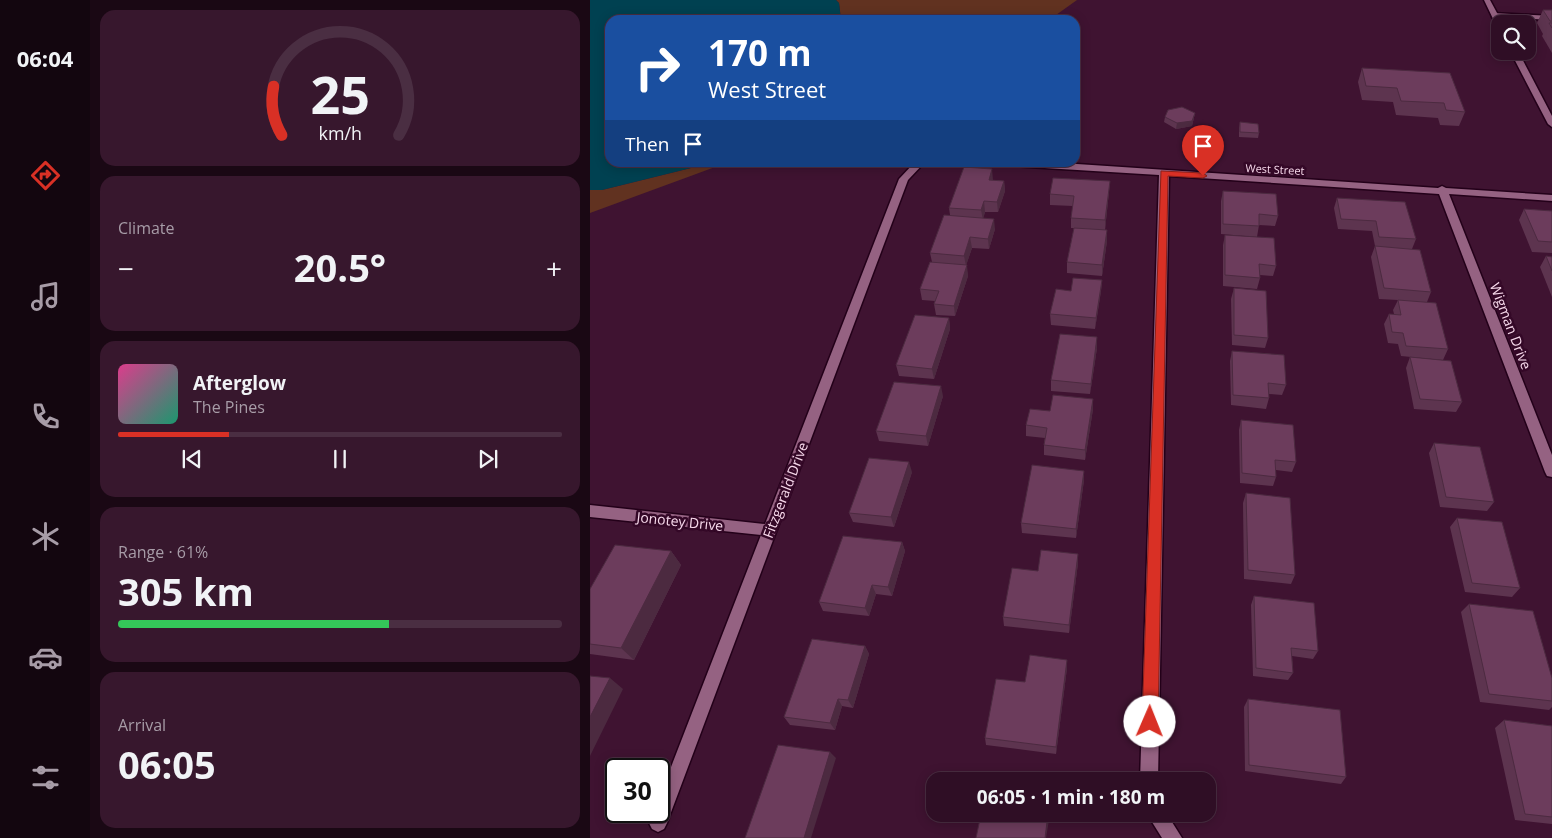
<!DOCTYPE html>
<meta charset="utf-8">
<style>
:root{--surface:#2f0e25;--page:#37172d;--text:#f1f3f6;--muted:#a79ca7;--line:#4a2e42;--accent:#d93025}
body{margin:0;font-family:"Open Sans",sans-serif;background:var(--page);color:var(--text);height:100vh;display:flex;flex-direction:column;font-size:19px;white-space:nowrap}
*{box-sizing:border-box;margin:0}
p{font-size:16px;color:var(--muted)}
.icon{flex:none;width:28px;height:28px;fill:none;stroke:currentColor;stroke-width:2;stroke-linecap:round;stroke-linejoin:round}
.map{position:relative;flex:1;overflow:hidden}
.side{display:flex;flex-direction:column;gap:10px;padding:10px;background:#1a0814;width:500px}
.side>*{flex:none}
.guide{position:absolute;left:15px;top:15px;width:475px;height:152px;border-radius:15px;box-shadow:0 2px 12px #0003,0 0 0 1px var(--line);background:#1a4fa0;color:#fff;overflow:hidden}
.controls{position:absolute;left:901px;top:15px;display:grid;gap:10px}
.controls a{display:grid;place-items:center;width:45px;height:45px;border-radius:10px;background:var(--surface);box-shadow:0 2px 12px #0003,0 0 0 1px var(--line);font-size:25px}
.speed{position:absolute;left:15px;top:758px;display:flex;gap:10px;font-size:25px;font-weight:700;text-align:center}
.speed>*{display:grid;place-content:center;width:65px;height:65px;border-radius:50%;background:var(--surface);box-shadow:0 2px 12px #0003,0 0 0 1px var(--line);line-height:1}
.speed .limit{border:2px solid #111;border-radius:8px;background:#fff;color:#111}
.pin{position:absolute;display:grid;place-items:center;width:42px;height:42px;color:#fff;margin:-51px -21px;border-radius:50% 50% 50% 0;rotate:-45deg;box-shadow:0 0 5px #0007}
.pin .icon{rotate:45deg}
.me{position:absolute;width:55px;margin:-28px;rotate:1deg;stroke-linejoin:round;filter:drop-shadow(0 0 4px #0008)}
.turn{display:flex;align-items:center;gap:18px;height:105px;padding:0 20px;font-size:22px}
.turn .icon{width:65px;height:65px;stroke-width:2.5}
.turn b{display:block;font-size:35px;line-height:42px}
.then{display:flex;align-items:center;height:48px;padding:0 20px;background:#0003;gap:10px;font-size:19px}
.big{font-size:38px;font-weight:700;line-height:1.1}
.side .tile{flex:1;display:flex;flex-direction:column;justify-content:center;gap:8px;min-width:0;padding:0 18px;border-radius:15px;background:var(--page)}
.side .dial{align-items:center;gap:0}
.dial svg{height:130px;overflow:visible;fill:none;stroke:var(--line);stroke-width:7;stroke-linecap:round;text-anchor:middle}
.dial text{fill:var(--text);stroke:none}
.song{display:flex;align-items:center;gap:15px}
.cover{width:60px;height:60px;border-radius:8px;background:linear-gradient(135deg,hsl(330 70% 55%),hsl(160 70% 35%))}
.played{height:5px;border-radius:2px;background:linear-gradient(90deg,var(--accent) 25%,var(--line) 25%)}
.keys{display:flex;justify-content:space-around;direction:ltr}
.heat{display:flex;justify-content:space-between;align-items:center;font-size:28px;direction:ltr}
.charge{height:8px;border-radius:4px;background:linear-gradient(90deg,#34c759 61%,var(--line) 0)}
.trip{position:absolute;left:336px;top:772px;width:290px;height:50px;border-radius:15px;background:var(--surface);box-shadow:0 2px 12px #0003,0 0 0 1px var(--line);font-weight:700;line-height:50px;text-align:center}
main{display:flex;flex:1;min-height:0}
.tabs{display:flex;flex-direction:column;width:90px;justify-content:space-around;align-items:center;background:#13060f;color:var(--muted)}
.tabs .icon{width:35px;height:35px}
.tabs .on{color:var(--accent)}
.tabs b{font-size:22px;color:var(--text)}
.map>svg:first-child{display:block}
.green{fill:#613220}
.water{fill:#004151}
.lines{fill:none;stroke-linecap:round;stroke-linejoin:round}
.lane-casing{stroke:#230019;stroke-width:3}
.street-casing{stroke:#230019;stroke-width:3}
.lane{fill:#956282;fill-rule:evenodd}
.street{fill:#956282;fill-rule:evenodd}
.wall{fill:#5d344f}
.shaded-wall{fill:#4c2a40}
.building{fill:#6c3c5c;stroke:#4c2a40}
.route{fill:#d93025;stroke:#8d1f18}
.labels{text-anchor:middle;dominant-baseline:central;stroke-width:5;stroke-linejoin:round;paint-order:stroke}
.far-street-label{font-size:11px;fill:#f7d9eb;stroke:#340827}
.street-label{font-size:14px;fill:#f7d9eb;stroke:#340827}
</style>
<main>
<nav class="tabs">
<b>06:04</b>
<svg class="icon on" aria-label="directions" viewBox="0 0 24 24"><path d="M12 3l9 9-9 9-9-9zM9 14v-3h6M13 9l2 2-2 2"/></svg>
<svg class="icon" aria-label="music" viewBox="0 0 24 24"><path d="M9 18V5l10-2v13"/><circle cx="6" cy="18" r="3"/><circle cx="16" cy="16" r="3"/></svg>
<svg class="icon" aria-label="phone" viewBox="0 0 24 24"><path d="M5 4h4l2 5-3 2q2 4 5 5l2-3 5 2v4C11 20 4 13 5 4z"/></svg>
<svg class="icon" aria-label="climate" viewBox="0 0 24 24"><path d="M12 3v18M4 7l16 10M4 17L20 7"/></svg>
<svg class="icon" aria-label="car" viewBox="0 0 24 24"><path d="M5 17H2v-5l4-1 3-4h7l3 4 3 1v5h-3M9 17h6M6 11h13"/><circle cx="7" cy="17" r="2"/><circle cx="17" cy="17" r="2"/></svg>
<svg class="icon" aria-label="filters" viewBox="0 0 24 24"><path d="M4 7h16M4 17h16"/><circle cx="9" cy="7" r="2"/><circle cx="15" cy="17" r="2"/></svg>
</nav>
<section class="side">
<div class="tile dial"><svg viewBox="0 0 100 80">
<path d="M14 69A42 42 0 1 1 86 69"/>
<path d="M14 69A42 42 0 0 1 9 39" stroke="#d93025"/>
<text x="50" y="56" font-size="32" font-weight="700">25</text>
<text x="50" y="72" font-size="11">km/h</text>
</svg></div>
<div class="tile"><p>Climate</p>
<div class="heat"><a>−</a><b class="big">20.5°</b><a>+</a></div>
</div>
<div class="tile">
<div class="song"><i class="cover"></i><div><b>Afterglow</b><p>The Pines</p></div></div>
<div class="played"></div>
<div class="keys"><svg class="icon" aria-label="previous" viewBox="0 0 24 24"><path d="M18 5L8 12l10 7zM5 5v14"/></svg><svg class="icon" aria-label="pause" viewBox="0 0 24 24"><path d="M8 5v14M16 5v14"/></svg><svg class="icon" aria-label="next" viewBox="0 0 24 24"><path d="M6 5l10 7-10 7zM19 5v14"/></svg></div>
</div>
<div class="tile"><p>Range · 61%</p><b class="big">305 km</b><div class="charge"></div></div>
<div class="tile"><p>Arrival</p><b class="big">06:05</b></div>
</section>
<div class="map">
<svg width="962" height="838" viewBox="0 0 962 838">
<rect width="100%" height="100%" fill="#3f1331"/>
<!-- green -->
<path class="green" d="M 246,0 L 487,0 L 459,20 L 251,20 L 249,3 Z
M 114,163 L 136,163 L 0,213 L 0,190 L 12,190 L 105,167 Z"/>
<!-- water -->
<path class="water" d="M 0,0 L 246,0 L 249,3 L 251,20 L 20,20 L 20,162 L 114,163 L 105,167 L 12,190 L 0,190 Z"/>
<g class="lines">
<defs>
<path id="lane" d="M 902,13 L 962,16 L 962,20 L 905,17 L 902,17 Z"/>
<path id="street" d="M 894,0 L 900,0 L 913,24 L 910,24 L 910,27 L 906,25 Z
M 920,51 L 928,51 L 962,116 L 962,127 L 958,124 Z
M 325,162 L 335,162 L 318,180 L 77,823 L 74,829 L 68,832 L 62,829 L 59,823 L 64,811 L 69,811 L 69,798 L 171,535 L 0,517 L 0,505 L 175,524 L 309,179 Z
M 403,162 L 457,162 L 848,188 L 852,186 L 856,188 L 962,195 L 962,201 L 859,194 L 962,455 L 962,477 L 957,476 L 955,472 L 849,194 L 579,176 L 568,781 L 550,781 L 569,175 L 407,165 Z
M 557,814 L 577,814 L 592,838 L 572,838 Z"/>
</defs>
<!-- lane casing -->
<use href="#lane" class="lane-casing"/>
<!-- street casing -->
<use href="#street" class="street-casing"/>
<!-- lane -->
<use href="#lane" class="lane"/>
<!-- street -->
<use href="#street" class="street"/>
</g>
<!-- wall -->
<path class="wall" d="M 953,10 L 962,10 L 962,53 L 952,36 L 953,34 L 947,23 Z
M 772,68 L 875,112 L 869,126 L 850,125 L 848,118 L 806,115 L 803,102 L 772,100 L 768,82 Z
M 605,113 L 602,126 L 586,129 L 574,122 L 575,117 Z
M 650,122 L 669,133 L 668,138 L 649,137 L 649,128 Z
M 403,180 L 414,181 L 415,191 L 408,212 L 395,212 L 393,218 L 405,229 L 399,249 L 382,248 L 376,265 L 378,276 L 365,316 L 346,315 L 344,304 L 345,301 L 332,300 L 330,289 L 342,262 L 340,253 L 360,215 L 359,208 Z
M 520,181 L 515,230 L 517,230 L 517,241 L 512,276 L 477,273 L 477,262 L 484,228 L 481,228 L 481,218 L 483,206 L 460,205 L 460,194 Z
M 633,191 L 688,216 L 685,226 L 669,225 L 667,237 L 631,234 L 631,201 Z
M 747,198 L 826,239 L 822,249 L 841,292 L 837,302 L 858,349 L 853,360 L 811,356 L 808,344 L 798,343 L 794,324 L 799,314 L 804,314 L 803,310 L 808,300 L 789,299 L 781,257 L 785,246 L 782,231 L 748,229 L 744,208 Z
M 934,209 L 962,211 L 962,253 L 942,252 L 929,220 Z
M 635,235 L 686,266 L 683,276 L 670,275 L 670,278 L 667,289 L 633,286 L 633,245 Z
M 956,256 L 962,257 L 962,297 L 950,267 Z
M 512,280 L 511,291 L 505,329 L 461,325 L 460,314 L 481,291 Z
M 644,288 L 678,338 L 675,348 L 642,345 L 641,299 Z
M 359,318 L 360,329 L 344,379 L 309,376 L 306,365 Z
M 507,348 L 500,394 L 461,391 L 461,380 Z
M 642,351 L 696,385 L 692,395 L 679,394 L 679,398 L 676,409 L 641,405 L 640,361 Z
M 820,357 L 872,402 L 866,412 L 824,409 L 816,368 Z
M 353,396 L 338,446 L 289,441 L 286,431 Z
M 503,409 L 495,460 L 454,455 L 454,445 L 455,438 L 436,436 L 436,425 L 460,411 Z
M 651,420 L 706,462 L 702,472 L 686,470 L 686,477 L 683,486 L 650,483 L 649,430 Z
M 844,443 L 904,502 L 897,511 L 850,507 L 839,453 Z
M 494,471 L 494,480 L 486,538 L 432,533 L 431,523 Z
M 322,472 L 304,527 L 263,522 L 259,513 Z
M 656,493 L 705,575 L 701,584 L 654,579 L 653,503 Z
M 867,518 L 930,588 L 922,597 L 875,592 L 860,527 Z
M 312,542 L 315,551 L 302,596 L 286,594 L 279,616 L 233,611 L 229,602 Z
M 81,551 L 91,565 L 44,660 L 0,654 L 0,589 Z
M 488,563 L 479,633 L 414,626 L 413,617 L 448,571 Z
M 664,596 L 728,651 L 723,659 L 702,656 L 703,673 L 698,680 L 663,676 L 661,605 Z
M 879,604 L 962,678 L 962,707 L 959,710 L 890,702 L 871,612 Z
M 275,646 L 279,654 L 263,708 L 252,706 L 245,730 L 200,725 L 194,717 Z
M 477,668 L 466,754 L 396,745 L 395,738 L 435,682 Z
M 658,699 L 756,777 L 751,784 L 655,771 L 654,707 Z
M 914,720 L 962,726 L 962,824 L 925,820 L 905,728 Z"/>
<!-- shaded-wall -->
<path class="shaded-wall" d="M 605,113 L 602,126 L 586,129 L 587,123 Z
M 402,169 L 403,180 L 400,190 L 399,180 Z
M 414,181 L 415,191 L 408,212 L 407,202 Z
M 520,181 L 519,192 L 515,230 L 515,220 Z
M 394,201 L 395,212 L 393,220 L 391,210 Z
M 404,219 L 405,229 L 399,249 L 398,239 Z
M 517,230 L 517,241 L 512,276 L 512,265 Z
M 380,237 L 382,248 L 376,266 L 374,256 Z
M 377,265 L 378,276 L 365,316 L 364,306 Z
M 512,280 L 511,291 L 505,329 L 506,318 Z
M 359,318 L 360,329 L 344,379 L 342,369 Z
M 507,337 L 507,348 L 500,394 L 501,384 Z
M 351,386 L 353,396 L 338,446 L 336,436 Z
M 503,399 L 503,409 L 495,460 L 495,450 Z
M 319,462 L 322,472 L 304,527 L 301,517 Z
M 494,471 L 494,480 L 486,538 L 486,529 Z
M 312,542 L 315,551 L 302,596 L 298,587 Z
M 81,551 L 91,565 L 44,660 L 31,648 Z
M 488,554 L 488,563 L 479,633 L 479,625 Z
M 282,585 L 286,594 L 279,616 L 275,608 Z
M 275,646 L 279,654 L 263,708 L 258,700 Z
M 477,660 L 477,668 L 466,754 L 466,747 Z
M 20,678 L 33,689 L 0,756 L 0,717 Z
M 248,699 L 252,706 L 245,730 L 240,723 Z
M 240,752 L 246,758 L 221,838 L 214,838 Z
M 458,814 L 460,814 L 456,838 L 455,838 Z"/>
<!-- building -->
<path class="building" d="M 953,10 L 962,10 L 962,21 L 960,21 Z
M 959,23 L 962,23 L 962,28 Z
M 772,68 L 860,73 L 875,112 L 856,110 L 854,103 L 811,101 L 807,88 L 776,86 Z
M 592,107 L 605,113 L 602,121 L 587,123 L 575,117 L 578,110 Z
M 650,122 L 668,124 L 669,133 L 650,132 Z
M 374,167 L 402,169 L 399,180 L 414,181 L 407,202 L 394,201 L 391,210 L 359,208 Z
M 463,178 L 520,181 L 515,220 L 481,218 L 484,196 L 460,194 Z
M 633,191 L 686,194 L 688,216 L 669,214 L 669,226 L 633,224 Z
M 747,198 L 815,202 L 826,239 L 789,237 L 786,221 L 751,219 Z
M 934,209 L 962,211 L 962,242 L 948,241 Z
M 354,215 L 404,219 L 398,239 L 380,237 L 374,256 L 340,253 Z
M 484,228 L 517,230 L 512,265 L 477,262 Z
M 635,235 L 684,238 L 686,266 L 669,264 L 670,278 L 635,275 Z
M 785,246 L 830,250 L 841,292 L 794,288 Z
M 956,256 L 962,257 L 962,271 Z
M 340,262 L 377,265 L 364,306 L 344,304 L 349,291 L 330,289 Z
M 483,278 L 512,280 L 506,318 L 460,314 L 466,289 L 481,291 Z
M 644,288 L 676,291 L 678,338 L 644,335 Z
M 808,300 L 846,303 L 858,349 L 816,346 L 813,333 L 802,332 L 799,314 L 811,315 Z
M 325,315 L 359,318 L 342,369 L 306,365 Z
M 470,334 L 507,337 L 501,384 L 461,380 Z
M 642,351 L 694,355 L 696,385 L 678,383 L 679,398 L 643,395 Z
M 820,357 L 861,361 L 872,402 L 830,399 Z
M 304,382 L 351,386 L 336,436 L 286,431 Z
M 463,395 L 503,399 L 495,450 L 454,445 L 457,428 L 436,425 L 440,409 L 460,411 Z
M 651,420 L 703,425 L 706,462 L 685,460 L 686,477 L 652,473 Z
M 844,443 L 890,447 L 904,502 L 856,497 Z
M 279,458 L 319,462 L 301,517 L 259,513 Z
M 442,465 L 494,471 L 486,529 L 431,523 Z
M 656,493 L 700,498 L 705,575 L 658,570 Z
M 867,518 L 912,522 L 930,588 L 882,583 Z
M 253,536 L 312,542 L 298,587 L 282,585 L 275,608 L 229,602 Z
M 25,545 L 81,551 L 31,648 L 0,644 L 0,589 Z
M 451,550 L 488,554 L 479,625 L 413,617 L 422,568 L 448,571 Z
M 664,596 L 724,603 L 728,651 L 701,648 L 703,673 L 666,668 Z
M 879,604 L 943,611 L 962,678 L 962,701 L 899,694 Z
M 222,639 L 275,646 L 258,700 L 248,699 L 240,723 L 194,717 Z
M 440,655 L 477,660 L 466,747 L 395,738 L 406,679 L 435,682 Z
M 0,676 L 20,678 L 0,717 Z
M 658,699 L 750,710 L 756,777 L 659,765 Z
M 914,720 L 962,726 L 962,817 L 935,814 Z
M 188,745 L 240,752 L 214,838 L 155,838 Z
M 398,772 L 463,781 L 397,781 Z
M 391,814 L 458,814 L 455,838 L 386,838 Z"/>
<!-- route -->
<path class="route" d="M 571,171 L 613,173 L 617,176 L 613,178 L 578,176 L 568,722 L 565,728 L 560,730 L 555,728 L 552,722 Z"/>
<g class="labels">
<!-- far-street labels -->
<g class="far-street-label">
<text transform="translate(685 169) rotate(3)">West Street</text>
</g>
<!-- street labels -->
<g class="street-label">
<text transform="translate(921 326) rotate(69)">Wigman Drive</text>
<text transform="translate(195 490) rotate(-69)">Fitzgerald Drive</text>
<text transform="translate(90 521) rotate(6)">Jonotey Drive</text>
</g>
</g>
</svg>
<div class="controls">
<a><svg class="icon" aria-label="search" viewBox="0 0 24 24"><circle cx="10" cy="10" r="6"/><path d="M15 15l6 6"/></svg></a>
</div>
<div class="speed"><div class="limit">30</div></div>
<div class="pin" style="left:613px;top:176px;background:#d93025"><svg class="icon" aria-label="arrive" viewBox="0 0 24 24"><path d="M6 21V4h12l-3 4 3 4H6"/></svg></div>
<svg class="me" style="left:560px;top:722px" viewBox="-20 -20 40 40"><circle r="19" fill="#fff"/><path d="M0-13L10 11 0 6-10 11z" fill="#d93025"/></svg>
<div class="trip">06:05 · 1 min · 180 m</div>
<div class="guide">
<div class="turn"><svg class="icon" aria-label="right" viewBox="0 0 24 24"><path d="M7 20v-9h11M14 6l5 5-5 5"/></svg><div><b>170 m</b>West Street</div></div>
<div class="then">Then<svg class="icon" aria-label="arrive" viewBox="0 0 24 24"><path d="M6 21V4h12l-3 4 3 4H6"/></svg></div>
</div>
</div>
</main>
